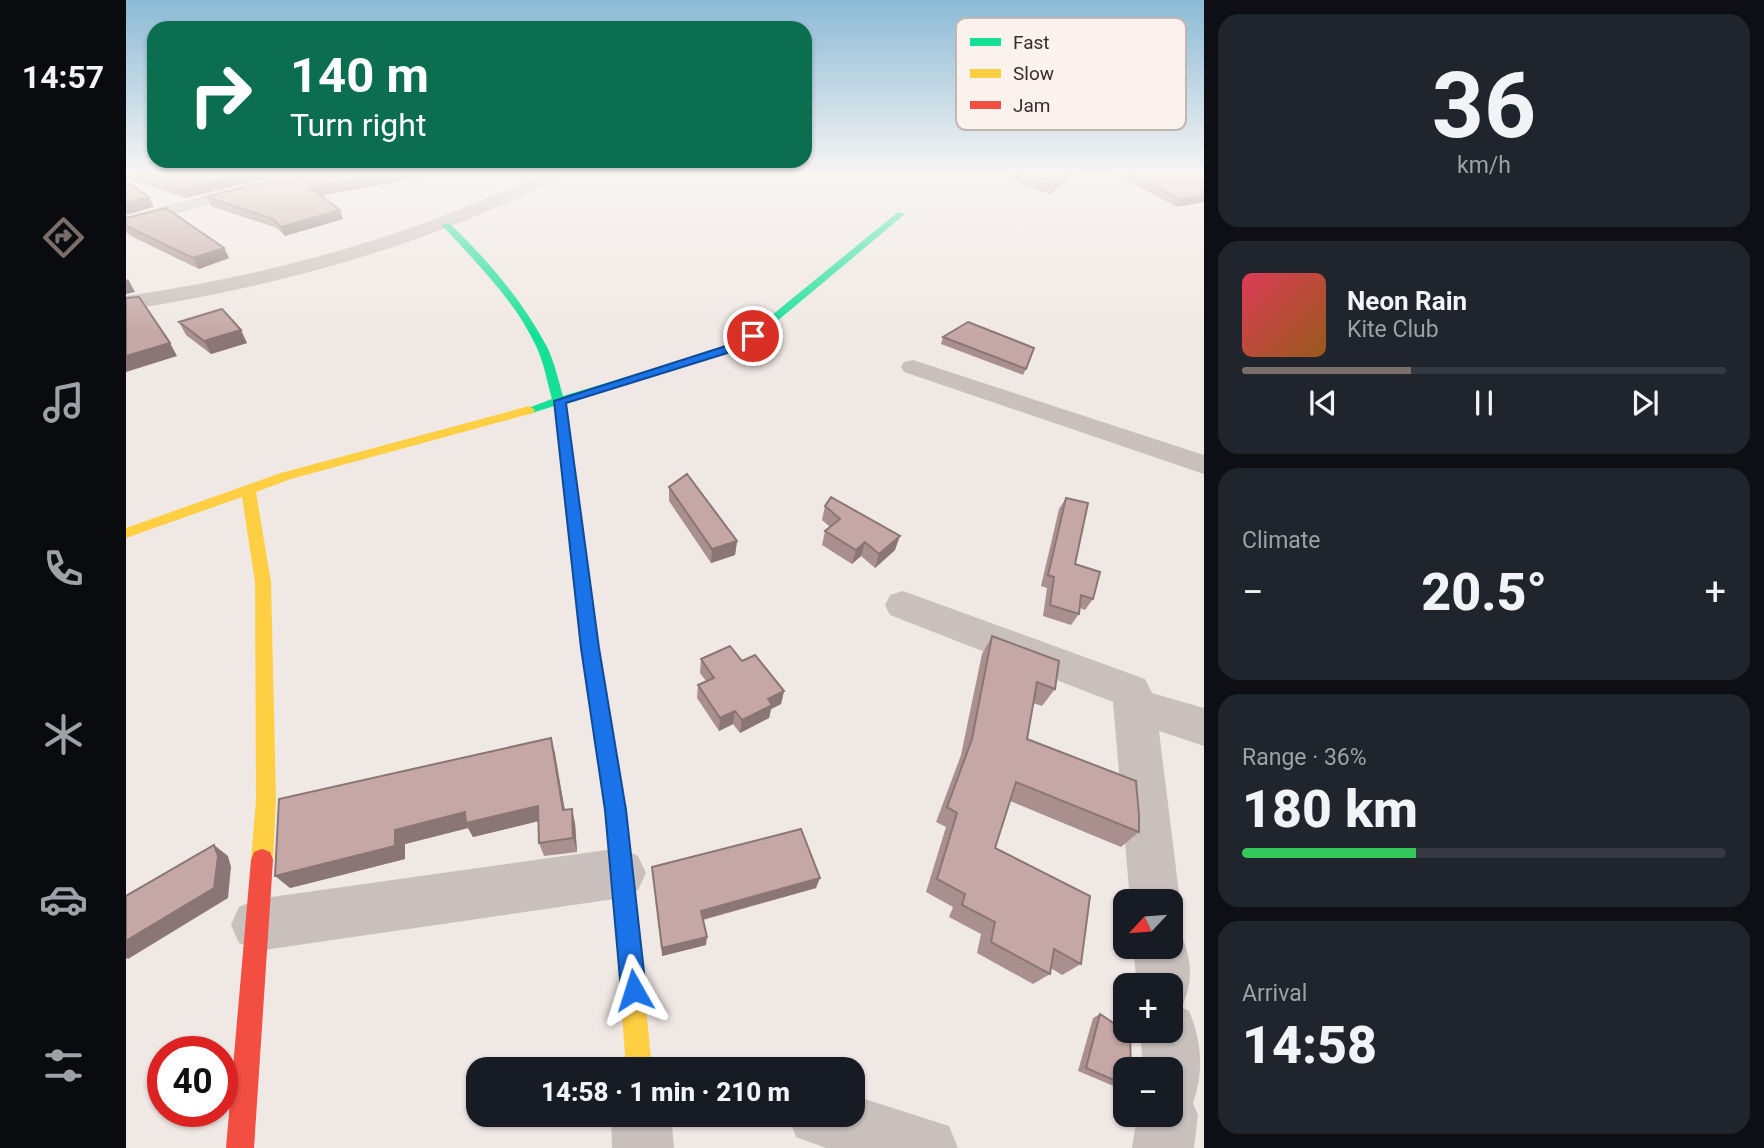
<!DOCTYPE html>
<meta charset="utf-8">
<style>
:root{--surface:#171b24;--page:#20242c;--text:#f1f3f6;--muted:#9ea1a6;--line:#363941;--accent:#7a6e6b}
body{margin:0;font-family:Roboto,sans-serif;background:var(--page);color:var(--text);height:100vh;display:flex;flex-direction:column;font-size:26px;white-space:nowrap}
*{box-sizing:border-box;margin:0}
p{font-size:23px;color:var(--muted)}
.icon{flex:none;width:38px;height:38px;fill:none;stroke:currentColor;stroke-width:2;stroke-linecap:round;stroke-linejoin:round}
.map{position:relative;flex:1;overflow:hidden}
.side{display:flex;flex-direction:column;gap:14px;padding:14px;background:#0d0f14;width:560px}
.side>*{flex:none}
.guide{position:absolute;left:21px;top:21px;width:665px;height:147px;border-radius:21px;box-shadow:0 2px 5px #0004;background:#0b6e4f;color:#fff;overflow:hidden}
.needle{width:46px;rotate:244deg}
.tools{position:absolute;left:987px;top:889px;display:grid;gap:14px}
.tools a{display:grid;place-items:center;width:70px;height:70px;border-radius:14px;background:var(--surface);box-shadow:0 2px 5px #0004;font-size:35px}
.speed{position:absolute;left:21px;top:1036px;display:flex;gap:14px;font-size:35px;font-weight:700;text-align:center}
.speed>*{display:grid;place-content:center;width:91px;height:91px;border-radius:50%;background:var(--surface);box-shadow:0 2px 5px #0004;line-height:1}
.speed .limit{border:10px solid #d22;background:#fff;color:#111}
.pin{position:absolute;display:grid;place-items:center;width:60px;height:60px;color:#fff;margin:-30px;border:4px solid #fff;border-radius:50%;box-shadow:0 2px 7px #0007}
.me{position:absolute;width:77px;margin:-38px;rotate:354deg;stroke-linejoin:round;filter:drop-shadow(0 0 5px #0008)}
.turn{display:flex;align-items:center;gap:24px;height:147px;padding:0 28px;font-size:32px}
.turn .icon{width:91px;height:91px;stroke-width:2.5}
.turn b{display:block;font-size:49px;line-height:60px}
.big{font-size:52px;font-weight:800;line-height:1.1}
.side .card{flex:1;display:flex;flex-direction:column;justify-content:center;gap:10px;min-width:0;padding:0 24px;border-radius:21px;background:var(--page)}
.side .dial{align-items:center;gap:0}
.dial b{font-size:91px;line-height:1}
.song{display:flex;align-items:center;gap:21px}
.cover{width:84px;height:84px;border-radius:10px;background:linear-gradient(135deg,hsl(350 70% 55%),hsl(30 70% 35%))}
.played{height:7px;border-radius:4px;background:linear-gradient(90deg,var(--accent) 35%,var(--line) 35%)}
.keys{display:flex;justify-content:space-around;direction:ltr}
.heat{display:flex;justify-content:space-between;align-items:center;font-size:38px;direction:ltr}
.charge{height:10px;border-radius:5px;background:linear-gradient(90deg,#34c759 36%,var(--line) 0)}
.trip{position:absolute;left:340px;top:1057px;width:399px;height:70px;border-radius:21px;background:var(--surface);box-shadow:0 2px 5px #0004;font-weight:800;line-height:70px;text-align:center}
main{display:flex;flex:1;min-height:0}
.tab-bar{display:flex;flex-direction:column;width:126px;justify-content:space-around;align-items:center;background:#090b0e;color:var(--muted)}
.tab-bar .icon{width:49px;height:49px}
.tab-bar .selected{color:var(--accent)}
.tab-bar b{font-size:32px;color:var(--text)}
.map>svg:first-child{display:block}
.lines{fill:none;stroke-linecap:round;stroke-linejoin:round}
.street{fill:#c9c0bd;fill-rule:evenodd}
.fast{fill:#16e098;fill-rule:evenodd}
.slow{fill:#ffcf43;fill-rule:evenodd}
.jam{fill:#f24e42;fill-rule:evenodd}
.wall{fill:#a9908e}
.shaded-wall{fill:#8a7674}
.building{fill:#c5a8a5;stroke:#8a7674;stroke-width:2}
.route{fill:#1a73e8;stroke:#114b97;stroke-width:2}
.key{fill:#fbf2ed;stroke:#c1b7b2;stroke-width:2}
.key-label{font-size:19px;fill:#3b2c2a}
</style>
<main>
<nav class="tab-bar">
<b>14:57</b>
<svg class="icon selected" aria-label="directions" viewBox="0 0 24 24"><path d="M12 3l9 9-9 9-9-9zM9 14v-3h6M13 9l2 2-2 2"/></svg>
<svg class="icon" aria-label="music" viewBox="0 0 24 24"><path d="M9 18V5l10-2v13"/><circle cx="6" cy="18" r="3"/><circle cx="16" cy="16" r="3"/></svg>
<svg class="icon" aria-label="phone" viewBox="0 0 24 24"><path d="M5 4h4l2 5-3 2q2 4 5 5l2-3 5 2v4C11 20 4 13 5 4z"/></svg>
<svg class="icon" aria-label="climate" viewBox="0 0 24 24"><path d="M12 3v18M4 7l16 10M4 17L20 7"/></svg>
<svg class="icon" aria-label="car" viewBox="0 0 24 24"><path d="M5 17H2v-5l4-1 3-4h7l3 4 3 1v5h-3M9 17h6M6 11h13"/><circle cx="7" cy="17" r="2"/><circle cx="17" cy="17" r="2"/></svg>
<svg class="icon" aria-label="filters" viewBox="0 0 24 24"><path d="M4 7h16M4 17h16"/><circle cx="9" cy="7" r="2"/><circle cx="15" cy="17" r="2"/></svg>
</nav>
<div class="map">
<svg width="1078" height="1148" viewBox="0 0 1078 1148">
<rect width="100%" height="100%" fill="#f0e8e4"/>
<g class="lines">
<!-- street -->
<path class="street" d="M 175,173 L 210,173 L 202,178 L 125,192 L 0,228 L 0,217 L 117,185 Z
M 417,173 L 438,173 C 424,187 389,199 371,207 C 252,259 128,290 0,310 L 0,296 C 146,275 283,237 417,173 Z
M 787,360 L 1078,455 L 1078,474 L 778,372 L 775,367 L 778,362 Z
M 777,591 L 1019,679 L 1026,693 L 1078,708 L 1078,746 L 1033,731 L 1054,901 L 1047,919 L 1045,920 L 1045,901 L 1004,901 L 987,702 L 764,615 L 759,605 L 764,595 Z
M 495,848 L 512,856 L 520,873 L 512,890 L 495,898 L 131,951 L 113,943 L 105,925 L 113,907 L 131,899 Z
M 1045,925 L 1053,928 C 1064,955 1069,977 1057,1004 L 1053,1006 L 1063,1011 C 1076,1042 1078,1072 1067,1103 L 1072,1115 L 1068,1148 L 1006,1148 L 1011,1115 L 1045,1115 L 1045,1069 L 1017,1069 L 1014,1031 L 1045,1031 L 1045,985 L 1011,985 L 1007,947 L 1045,947 Z
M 726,1095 L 823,1126 L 832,1148 L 700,1148 L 670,1137 L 662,1115 L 726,1115 Z
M 485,1115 L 545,1115 L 548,1148 L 486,1148 Z"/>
<!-- fast -->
<path class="fast" d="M 772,212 L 779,214 L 631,338 L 611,350 L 439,403 L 473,648 L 499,810 L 510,904 L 507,912 L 499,915 L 491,912 L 488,904 L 479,810 L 455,648 L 430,411 L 428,406 L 403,414 L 397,410 L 426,399 C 421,382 418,362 410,346 C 388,299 350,263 316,225 L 323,223 C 361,259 395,299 420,345 C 428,360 432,379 437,396 L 603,346 L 623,334 Z"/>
<!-- slow -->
<path class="slow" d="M 403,406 L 409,410 L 407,413 L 165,479 L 130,492 L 145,582 L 150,800 L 147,860 L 144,868 L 136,871 L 128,868 L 125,860 L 130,800 L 129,582 L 116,497 L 0,538 L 0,528 L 155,473 Z
M 499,893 L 507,896 L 510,904 L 526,1069 L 500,1069 L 488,904 L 491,896 Z"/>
<!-- jam -->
<path class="jam" d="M 136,849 L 144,852 L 147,860 L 128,1148 L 100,1148 L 125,860 L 128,852 Z"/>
</g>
<!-- wall -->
<path class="wall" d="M 0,173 L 162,173 L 59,198 L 0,178 Z
M 883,173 L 951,173 L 924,194 L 881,179 Z
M 987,173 L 1075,173 L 1051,207 Z
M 301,176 L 195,196 L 217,219 L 159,236 L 151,228 L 85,206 L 81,197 Z
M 0,218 L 98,248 L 103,258 L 73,269 L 5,236 L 0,232 Z
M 53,322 L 121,343 L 85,354 L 60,335 Z
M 817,337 L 900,369 L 897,375 L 815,344 Z
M 543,487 L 611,541 L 609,555 L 585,563 L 543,501 Z
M 940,498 L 949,564 L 967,599 L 959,610 L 954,608 L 953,614 L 945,625 L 917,616 L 921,588 L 915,586 L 933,509 Z
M 699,506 L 769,550 L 749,568 L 735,556 L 726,564 L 696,545 L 699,531 L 704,527 L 696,520 Z
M 866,636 L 929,689 L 916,706 L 907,703 L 901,739 L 1013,832 L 995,847 L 884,801 L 869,848 L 955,964 L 936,975 L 925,968 L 924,974 L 907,984 L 851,953 L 855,934 L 823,917 L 827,907 L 800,892 L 820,827 L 810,822 L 835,755 L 856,654 Z
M 575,659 L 616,661 L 658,691 L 655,704 L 645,709 L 643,718 L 614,733 L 607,724 L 593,731 L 571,698 L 572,685 L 580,681 L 574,673 Z
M 425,738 L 439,810 L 449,823 L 451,852 L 418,856 L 413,843 L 413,821 L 347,837 L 342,828 L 279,844 L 279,859 L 164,888 Z
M 526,867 L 690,888 L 577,920 L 580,945 L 536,956 Z
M 974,1014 L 999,1069 L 999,1089 L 997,1090 L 952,1071 L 967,1018 Z"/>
<!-- shaded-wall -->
<path class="shaded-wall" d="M 123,173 L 162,173 L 59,198 L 55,189 Z
M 265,173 L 300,173 L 301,176 L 187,197 L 184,188 Z
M 944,173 L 951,173 L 924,194 L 926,187 Z
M 1078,195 L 1078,202 L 1051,207 L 1055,200 Z
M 23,197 L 28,207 L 0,215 L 0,203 Z
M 214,210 L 217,219 L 159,236 L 155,227 Z
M 98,248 L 103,258 L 73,269 L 67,258 Z
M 2,279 L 9,292 L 0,294 L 0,280 Z
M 115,330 L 121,343 L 85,354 L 78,341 Z
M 44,343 L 51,356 L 0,372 L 0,356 Z
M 774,536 L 769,550 L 749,568 L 753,554 Z
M 611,541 L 609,555 L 585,563 L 586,549 Z
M 739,542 L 735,556 L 726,564 L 730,550 Z
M 658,691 L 655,704 L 645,709 L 643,718 L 614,733 L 616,720 L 642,699 Z
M 609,711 L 607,724 L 593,731 L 594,718 Z
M 425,738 L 429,753 L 441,824 L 437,810 Z
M 412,806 L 417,820 L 347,837 L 342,828 L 279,844 L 279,859 L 164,888 L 149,876 L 269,830 L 339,812 Z
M 446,809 L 449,823 L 451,852 L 447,838 Z
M 88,845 L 102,856 L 105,867 L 102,898 L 2,959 L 0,958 L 0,941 Z
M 694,878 L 690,888 L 574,920 L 575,911 Z
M 581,937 L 580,945 L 536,956 L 536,948 Z"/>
<!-- building -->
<path class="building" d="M 6,173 L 123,173 L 55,189 Z
M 192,173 L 265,173 L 184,188 L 214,210 L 155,227 L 147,219 L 81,197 L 122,186 Z
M 887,173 L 944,173 L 926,187 Z
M 1003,173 L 1075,173 L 1078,179 L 1078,195 L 1055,200 Z
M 0,181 L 23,197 L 0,203 Z
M 40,208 L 98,248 L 67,258 L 0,226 L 0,218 Z
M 13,297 L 44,343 L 0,356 L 0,298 Z
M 96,309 L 115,330 L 78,341 L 53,322 Z
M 842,322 L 908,348 L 900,369 L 817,337 Z
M 561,474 L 611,541 L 586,549 L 543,487 Z
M 705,497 L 774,536 L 753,554 L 739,542 L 730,550 L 699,531 L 714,519 L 699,506 Z
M 940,498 L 962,503 L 949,564 L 974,572 L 967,599 L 955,595 L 953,614 L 924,605 L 928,577 L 922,575 Z
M 866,636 L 933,661 L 929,689 L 911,682 L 901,739 L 1010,781 L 1013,815 L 1013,832 L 890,782 L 869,848 L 964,896 L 955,964 L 928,949 L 924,974 L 865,942 L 869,922 L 836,905 L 839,894 L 811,879 L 831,813 L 821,807 L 846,739 Z
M 604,646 L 616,661 L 629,655 L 658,691 L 642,699 L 646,705 L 616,720 L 609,711 L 594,718 L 572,685 L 588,678 L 575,659 Z
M 425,738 L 437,810 L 446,809 L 447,838 L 413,843 L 412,806 L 340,823 L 339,812 L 269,830 L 269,846 L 149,876 L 153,799 Z
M 675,829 L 694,878 L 575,911 L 581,937 L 536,948 L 526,867 Z
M 88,845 L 92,856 L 88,888 L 0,941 L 0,896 Z
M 974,1014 L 1004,1034 L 1005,1069 L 999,1069 L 999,1085 L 960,1068 Z"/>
<!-- sky -->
<linearGradient id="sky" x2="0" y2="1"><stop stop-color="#8bbad6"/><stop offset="0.52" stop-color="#f8f5f3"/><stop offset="1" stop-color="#f8f5f3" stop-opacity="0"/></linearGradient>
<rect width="1078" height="334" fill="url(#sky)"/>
<!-- route -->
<path class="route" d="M 627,333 L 631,334 L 631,338 L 611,350 L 440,403 L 473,648 L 500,810 L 520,990 L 516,999 L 508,1003 L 499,999 L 495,990 L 479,810 L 455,648 L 428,401 L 603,345 Z"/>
<!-- legend -->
<rect x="830" y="18" width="230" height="112" rx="10" class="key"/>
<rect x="844" y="38" width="31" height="8" fill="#16e098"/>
<rect x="844" y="69" width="31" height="9" fill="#ffcf43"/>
<rect x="844" y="101" width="31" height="8" fill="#f24e42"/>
<g class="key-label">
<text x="887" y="49">Fast</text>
<text x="887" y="80">Slow</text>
<text x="887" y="112">Jam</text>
</g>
</svg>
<div class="tools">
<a><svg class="needle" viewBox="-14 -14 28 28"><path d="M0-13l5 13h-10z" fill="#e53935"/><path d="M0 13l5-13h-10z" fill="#9ea1a6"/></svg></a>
<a>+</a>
<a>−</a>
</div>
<div class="speed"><div class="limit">40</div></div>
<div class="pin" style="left:627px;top:336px;background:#d93025"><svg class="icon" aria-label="arrive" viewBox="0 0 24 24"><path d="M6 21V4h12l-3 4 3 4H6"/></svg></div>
<svg class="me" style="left:508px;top:990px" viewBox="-20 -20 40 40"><path d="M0-17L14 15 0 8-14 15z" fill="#1a73e8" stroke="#fff" stroke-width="4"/></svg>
<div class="trip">14:58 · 1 min · 210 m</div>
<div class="guide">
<div class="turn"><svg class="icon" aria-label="right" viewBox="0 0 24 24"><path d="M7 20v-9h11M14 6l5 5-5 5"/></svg><div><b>140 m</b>Turn right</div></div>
</div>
</div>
<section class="side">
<div class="card dial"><b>36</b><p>km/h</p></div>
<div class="card">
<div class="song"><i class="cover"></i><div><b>Neon Rain</b><p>Kite Club</p></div></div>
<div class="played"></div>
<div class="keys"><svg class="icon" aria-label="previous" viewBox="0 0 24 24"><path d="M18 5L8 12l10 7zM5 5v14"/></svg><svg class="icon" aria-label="pause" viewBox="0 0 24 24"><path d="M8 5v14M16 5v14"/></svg><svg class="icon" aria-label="next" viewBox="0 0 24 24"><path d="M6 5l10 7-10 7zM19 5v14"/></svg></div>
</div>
<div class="card"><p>Climate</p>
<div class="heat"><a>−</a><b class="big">20.5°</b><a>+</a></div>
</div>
<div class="card"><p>Range · 36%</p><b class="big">180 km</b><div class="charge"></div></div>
<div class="card"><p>Arrival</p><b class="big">14:58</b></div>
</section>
</main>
